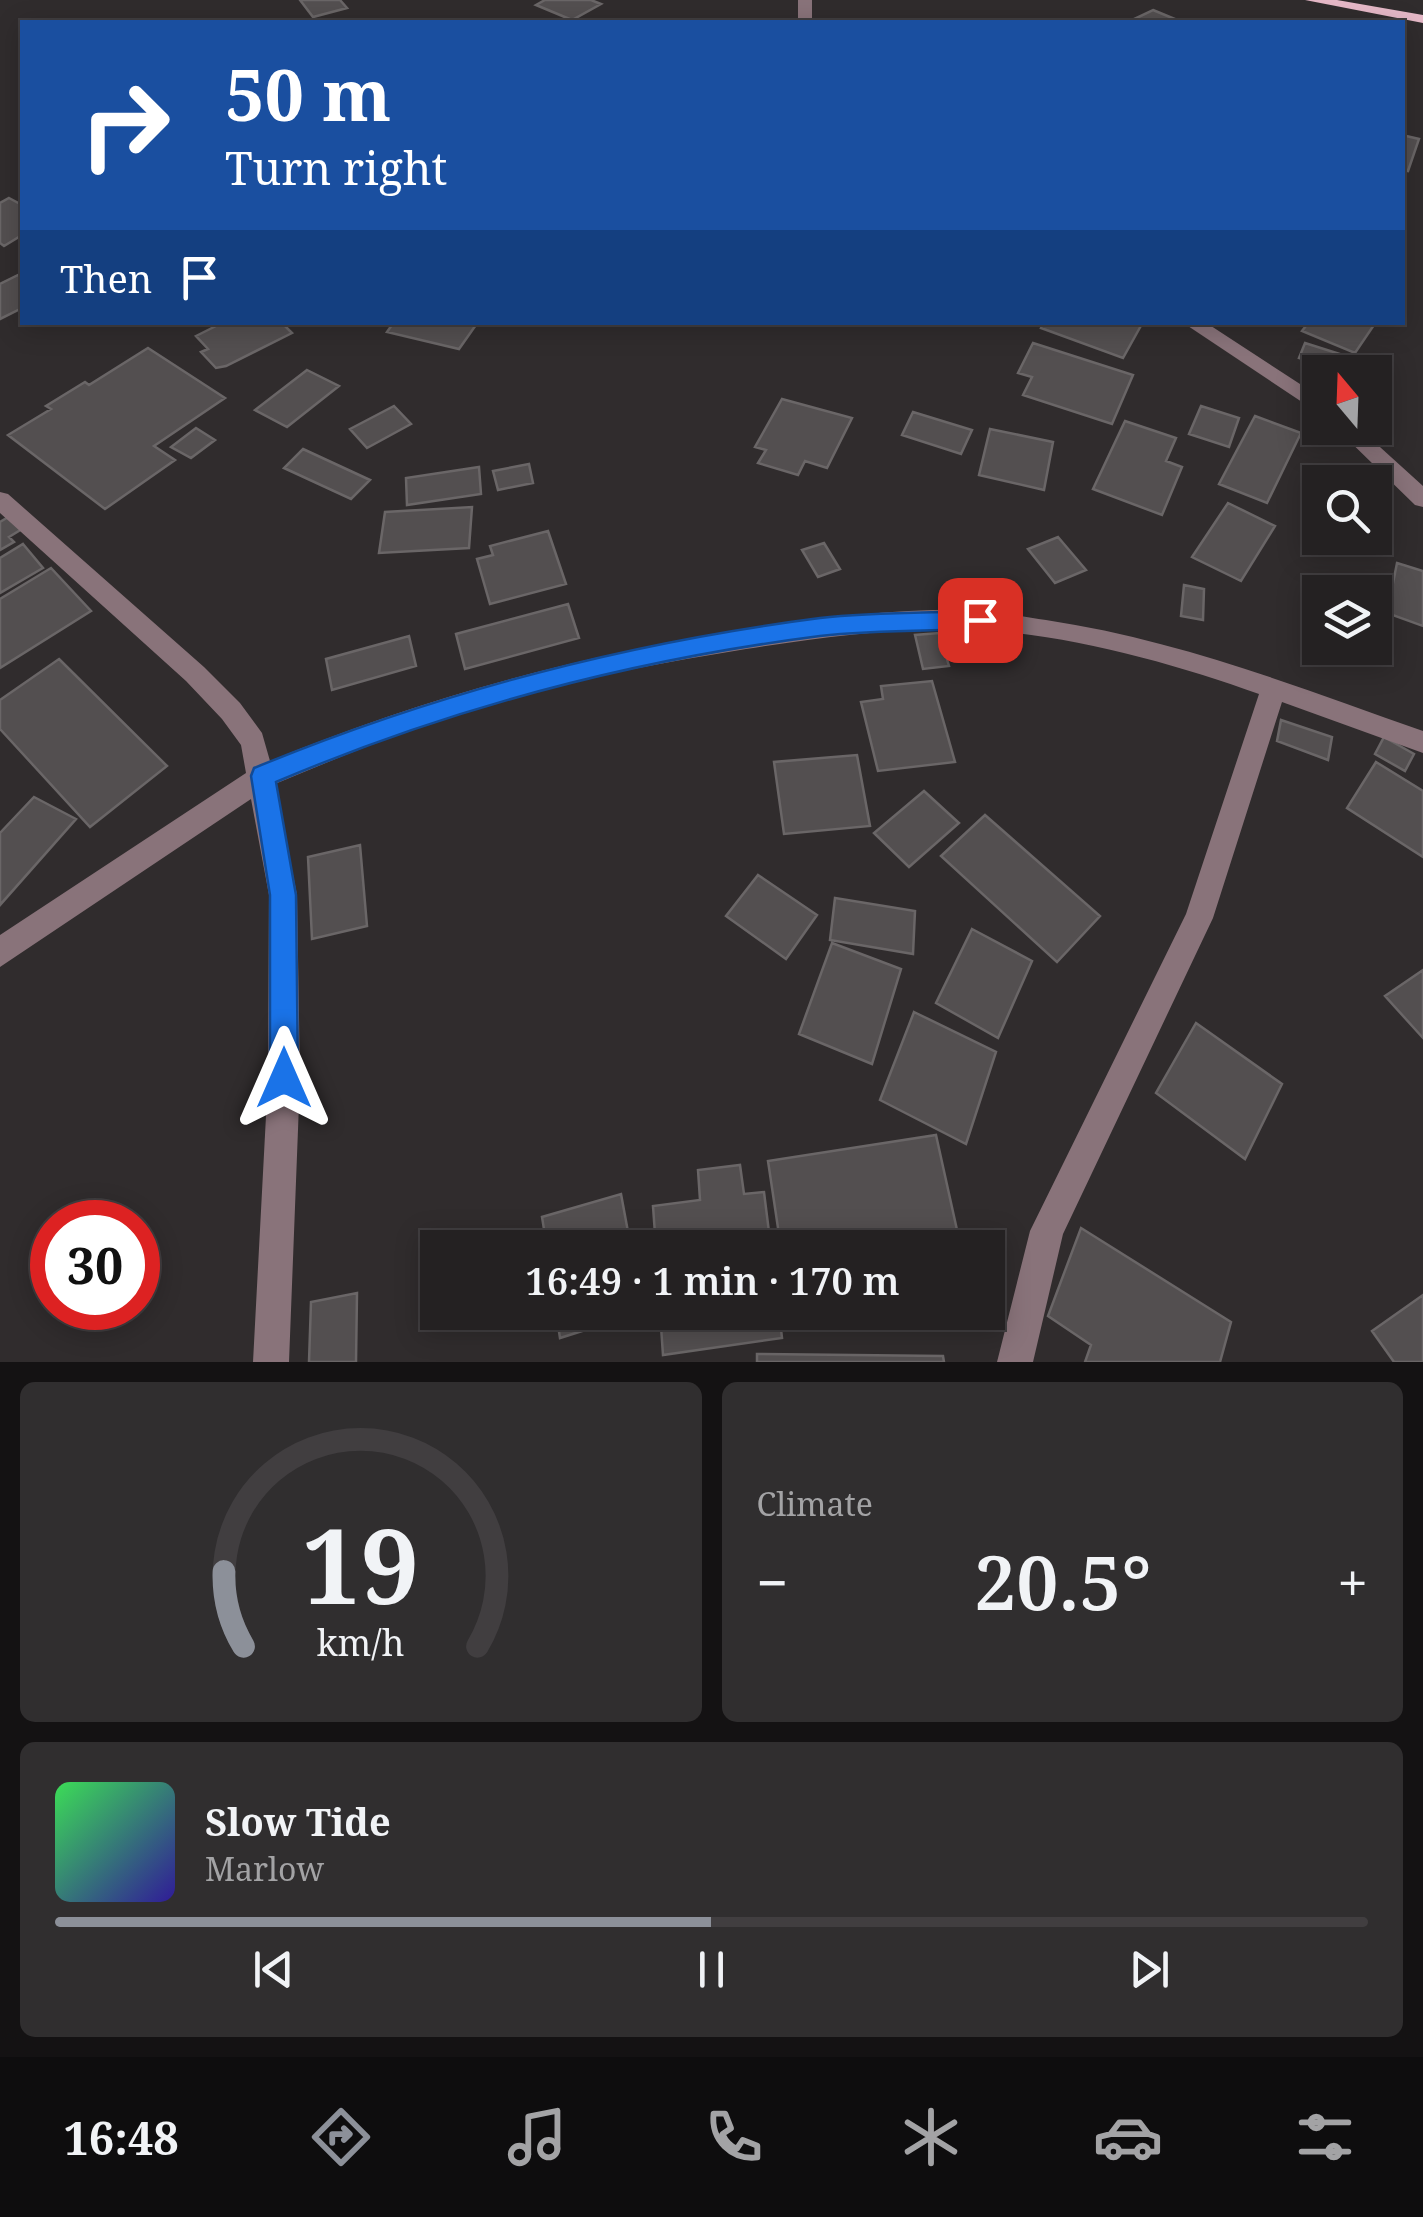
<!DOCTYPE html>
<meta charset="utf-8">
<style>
:root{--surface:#242122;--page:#302e2f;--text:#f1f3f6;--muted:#a3a3a5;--line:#413e40;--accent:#8c9099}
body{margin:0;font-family:"Noto Serif",serif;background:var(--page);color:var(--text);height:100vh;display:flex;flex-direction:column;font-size:38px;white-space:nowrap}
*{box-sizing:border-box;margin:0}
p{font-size:32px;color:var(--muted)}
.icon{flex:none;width:55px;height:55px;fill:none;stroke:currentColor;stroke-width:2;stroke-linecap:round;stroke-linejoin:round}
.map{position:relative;height:1362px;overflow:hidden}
.details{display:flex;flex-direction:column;gap:20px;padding:20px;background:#141213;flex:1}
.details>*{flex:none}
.guide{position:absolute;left:20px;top:20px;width:1385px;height:305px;border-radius:0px;box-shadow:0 5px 25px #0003,0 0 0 2px var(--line);background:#1a4fa0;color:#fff;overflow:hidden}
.needle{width:65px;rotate:341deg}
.buttons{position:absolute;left:1302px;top:355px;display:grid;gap:20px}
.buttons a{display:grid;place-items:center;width:90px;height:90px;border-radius:0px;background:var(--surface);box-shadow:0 5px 25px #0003,0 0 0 2px var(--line);font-size:50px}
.speed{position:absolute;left:30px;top:1200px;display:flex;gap:20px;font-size:50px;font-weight:700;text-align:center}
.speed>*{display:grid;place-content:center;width:130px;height:130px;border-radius:50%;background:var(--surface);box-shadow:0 5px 25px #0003,0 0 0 2px var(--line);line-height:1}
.speed .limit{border:15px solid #d22;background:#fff;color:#111}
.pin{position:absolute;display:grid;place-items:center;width:85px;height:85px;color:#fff;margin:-42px;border-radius:20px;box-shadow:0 5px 15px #0006}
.me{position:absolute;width:110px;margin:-55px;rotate:0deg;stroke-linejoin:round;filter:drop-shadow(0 0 8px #0008)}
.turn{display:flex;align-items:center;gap:35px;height:210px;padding:0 40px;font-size:45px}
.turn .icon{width:130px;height:130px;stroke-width:2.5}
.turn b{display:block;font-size:70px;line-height:85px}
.then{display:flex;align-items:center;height:95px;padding:0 40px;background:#0003;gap:20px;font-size:38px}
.big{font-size:75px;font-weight:600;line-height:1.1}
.details .tile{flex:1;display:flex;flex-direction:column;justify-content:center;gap:15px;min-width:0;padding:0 35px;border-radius:15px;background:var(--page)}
.details .dial{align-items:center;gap:0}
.dial svg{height:260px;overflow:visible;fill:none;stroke:var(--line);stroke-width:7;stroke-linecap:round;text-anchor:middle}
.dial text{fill:var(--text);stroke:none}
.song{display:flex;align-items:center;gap:30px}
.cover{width:120px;height:120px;border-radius:15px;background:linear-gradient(135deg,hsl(130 70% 55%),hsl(250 70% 35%))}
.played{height:10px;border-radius:5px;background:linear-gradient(90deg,var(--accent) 50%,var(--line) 50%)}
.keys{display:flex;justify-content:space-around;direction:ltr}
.heat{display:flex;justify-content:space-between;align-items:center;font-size:55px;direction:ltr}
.details .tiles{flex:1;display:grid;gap:20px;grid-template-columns:1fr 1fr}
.tile:last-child{grid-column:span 2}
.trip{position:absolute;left:420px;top:1230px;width:585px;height:100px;border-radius:0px;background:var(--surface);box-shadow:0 5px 25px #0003,0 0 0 2px var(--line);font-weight:600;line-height:100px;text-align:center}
.dock{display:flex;height:160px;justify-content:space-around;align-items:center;background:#0e0d0e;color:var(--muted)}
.dock .icon{width:70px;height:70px}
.dock .selected{color:var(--accent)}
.dock b{font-size:45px;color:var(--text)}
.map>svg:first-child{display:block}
.building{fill:#534f50;stroke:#6a6667;stroke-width:2.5}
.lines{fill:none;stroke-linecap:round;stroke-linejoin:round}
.minor{fill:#89737a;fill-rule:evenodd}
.major{fill:#e5b8c7;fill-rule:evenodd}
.route{fill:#1a73e8;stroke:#114b97;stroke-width:2.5}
</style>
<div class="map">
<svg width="1423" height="1362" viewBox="0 0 1423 1362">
<rect width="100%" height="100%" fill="#302c2d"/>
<!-- building -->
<path class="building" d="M 300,0 L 340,0 L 347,8 L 313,17 Z
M 545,0 L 591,0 L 601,4 L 572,20 L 536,5 Z
M 1153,10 L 1182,22 L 1128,22 Z
M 1402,135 L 1419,139 L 1408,171 L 1402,170 Z
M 9,198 L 22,205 L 22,235 L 4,246 L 0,243 L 0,203 Z
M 18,275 L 22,280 L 22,308 L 0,319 L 0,284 Z
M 224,322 L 281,322 L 292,333 L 226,366 L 216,368 L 201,352 L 208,349 L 196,336 Z
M 394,322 L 478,322 L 459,349 L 387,332 Z
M 1044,322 L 1143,322 L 1123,358 L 1041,328 Z
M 1309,322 L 1376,322 L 1355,353 L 1302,331 Z
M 1033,343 L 1133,375 L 1112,424 L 1023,395 L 1032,377 L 1018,373 Z
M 1305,343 L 1362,361 L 1358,372 L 1343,372 L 1299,358 Z
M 148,348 L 225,398 L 154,446 L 175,460 L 105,509 L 8,435 L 51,409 L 46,406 L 85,382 L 89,385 Z
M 307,370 L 339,386 L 287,427 L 255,410 Z
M 782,399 L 852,418 L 827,468 L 805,461 L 798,475 L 758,463 L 766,450 L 755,447 Z
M 394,406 L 411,424 L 367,448 L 350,429 Z
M 1201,406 L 1239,418 L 1229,447 L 1189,434 Z
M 913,412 L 972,430 L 961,454 L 902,435 Z
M 1255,416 L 1301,433 L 1267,503 L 1219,484 Z
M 1125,421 L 1176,438 L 1166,461 L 1182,467 L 1162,515 L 1093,489 Z
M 196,428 L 215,440 L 191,458 L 171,447 Z
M 990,429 L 1053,442 L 1044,490 L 979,475 Z
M 303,449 L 370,480 L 351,499 L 284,468 Z
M 529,464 L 533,483 L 498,490 L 493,471 Z
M 479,467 L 481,494 L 407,505 L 406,478 Z
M 1228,503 L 1275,526 L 1241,581 L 1192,557 Z
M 472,507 L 469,548 L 379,553 L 385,512 Z
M 10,516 L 22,529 L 9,537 L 14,542 L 0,550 L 0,522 Z
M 548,531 L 566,584 L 490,604 L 477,559 L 493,555 L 490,546 Z
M 1058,537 L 1086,570 L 1055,583 L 1028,549 Z
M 824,543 L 840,569 L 818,577 L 802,550 Z
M 23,544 L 43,568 L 0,593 L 0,558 Z
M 1397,563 L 1423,571 L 1423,626 L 1387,613 Z
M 51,568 L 91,611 L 0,668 L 0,599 Z
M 1184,585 L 1204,589 L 1203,620 L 1181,616 Z
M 568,604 L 579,638 L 465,669 L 456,634 Z
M 939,633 L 949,666 L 923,669 L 915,635 Z
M 409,636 L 416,666 L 332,690 L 326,659 Z
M 59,659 L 167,766 L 90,827 L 0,729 L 0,700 Z
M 932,681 L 955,762 L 878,771 L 861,702 L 883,699 L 881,686 Z
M 1281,720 L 1332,737 L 1328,760 L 1277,741 Z
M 1384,737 L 1414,754 L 1405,771 L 1375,754 Z
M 857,755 L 870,826 L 784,834 L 774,762 Z
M 1376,762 L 1423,791 L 1423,857 L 1347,808 Z
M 924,791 L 959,823 L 909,867 L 874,833 Z
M 34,797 L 76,819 L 0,905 L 0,833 Z
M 985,815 L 1100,916 L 1057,962 L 941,856 Z
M 360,845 L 367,926 L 312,939 L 308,857 Z
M 758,875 L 817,915 L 786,959 L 726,916 Z
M 835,898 L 915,911 L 913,954 L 830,940 Z
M 972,929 L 1032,961 L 998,1038 L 936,1003 Z
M 832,943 L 901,969 L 872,1064 L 799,1034 Z
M 1423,970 L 1423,1038 L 1385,996 Z
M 914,1012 L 996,1052 L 966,1144 L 880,1100 Z
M 1196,1023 L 1282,1084 L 1245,1159 L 1156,1093 Z
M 936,1135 L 961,1248 L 781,1248 L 768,1161 Z
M 740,1165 L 744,1194 L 764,1192 L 771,1248 L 656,1248 L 653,1206 L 700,1200 L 698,1170 Z
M 621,1194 L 631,1248 L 547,1248 L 542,1217 Z
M 1081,1228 L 1231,1322 L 1220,1362 L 1085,1362 L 1091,1345 L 1048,1316 Z
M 357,1293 L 356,1362 L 309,1362 L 311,1302 Z
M 1423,1295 L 1423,1362 L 1394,1362 L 1372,1331 Z
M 556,1312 L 642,1312 L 560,1338 Z
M 660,1312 L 779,1312 L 782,1338 L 663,1355 Z
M 757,1354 L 943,1356 L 944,1362 L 757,1362 Z"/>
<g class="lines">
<!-- minor -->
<path class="minor" d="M 798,0 L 812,0 L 812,22 L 798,22 Z
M 1182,322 L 1205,322 L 1320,397 L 1320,414 Z
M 1336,428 L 1359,428 L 1423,486 L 1423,507 L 1415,505 Z
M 0,492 L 8,494 L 204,667 L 240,703 L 262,733 L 270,761 C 421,699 576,656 737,631 C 816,618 898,608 979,610 C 1001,611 1024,617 1046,620 C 1179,640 1298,687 1423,731 L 1423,753 L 1282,702 L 1213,918 L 1063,1234 L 1033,1362 L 997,1362 L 1030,1231 L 1186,914 L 1259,694 C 1176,664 1068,634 980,630 C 903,626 822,637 746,649 C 667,662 586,676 509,698 C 429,721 351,752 275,784 L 297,895 L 300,1078 L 289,1362 L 253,1362 L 268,1078 L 269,895 L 251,799 L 0,967 L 0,935 L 246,773 L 241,745 L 222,719 L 186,681 L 0,513 Z"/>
<!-- major -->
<path class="major" d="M 1305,0 L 1337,0 L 1423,15 L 1423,23 Z"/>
</g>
<!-- route -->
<path class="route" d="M 980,611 L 991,620 L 980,629 C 927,631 872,630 820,636 C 632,660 450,708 276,782 L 296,895 L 298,1078 L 294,1088 L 284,1092 L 274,1088 L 270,1078 L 270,895 L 251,776 L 254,768 C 436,693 625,643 820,618 C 872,612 927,613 980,611 Z"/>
</svg>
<div class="buttons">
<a><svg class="needle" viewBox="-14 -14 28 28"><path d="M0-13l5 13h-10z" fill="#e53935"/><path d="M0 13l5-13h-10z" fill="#a3a3a5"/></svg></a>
<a><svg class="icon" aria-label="search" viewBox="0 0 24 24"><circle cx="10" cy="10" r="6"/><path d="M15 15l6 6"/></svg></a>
<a><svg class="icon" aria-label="layers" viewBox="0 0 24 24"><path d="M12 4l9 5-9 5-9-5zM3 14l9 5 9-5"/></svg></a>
</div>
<div class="speed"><div class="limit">30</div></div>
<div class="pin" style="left:980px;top:620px;background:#d93025"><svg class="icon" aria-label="arrive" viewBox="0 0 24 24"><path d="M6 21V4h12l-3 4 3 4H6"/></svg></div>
<svg class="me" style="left:284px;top:1078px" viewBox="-20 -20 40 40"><path d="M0-17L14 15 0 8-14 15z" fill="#1a73e8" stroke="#fff" stroke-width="4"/></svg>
<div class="trip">16:49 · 1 min · 170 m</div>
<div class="guide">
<div class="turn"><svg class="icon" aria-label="right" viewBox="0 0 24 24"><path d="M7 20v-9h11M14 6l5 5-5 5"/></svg><div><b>50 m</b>Turn right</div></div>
<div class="then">Then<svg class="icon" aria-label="arrive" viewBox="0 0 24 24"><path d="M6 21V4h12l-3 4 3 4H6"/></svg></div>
</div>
</div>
<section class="details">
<div class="tiles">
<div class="tile dial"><svg viewBox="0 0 100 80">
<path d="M14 69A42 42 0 1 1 86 69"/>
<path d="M14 69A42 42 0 0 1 8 46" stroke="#8c9099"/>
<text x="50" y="56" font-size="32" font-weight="700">19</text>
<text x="50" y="72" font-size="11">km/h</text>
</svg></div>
<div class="tile"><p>Climate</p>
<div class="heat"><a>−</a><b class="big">20.5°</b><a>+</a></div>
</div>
<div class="tile">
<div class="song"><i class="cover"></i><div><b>Slow Tide</b><p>Marlow</p></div></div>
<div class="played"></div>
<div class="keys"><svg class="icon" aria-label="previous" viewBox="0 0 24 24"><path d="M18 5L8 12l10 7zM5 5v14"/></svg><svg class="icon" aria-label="pause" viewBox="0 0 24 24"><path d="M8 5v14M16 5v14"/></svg><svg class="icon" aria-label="next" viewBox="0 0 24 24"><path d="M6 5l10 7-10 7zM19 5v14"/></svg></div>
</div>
</div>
</section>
<nav class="dock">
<b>16:48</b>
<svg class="icon selected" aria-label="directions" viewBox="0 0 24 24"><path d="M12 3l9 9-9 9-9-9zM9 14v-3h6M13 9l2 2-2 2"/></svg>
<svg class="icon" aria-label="music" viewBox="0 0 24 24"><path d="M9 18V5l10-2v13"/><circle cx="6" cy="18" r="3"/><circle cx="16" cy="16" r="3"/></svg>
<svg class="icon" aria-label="phone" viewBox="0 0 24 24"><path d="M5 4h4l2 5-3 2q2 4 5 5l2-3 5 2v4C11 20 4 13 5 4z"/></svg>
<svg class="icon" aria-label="climate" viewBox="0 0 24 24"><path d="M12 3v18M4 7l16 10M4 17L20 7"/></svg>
<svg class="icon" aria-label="car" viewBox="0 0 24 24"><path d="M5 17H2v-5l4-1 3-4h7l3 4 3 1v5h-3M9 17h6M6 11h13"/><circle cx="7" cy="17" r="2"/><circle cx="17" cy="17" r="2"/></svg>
<svg class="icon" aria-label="filters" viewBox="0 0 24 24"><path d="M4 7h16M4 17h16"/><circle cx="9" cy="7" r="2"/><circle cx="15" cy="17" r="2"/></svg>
</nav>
